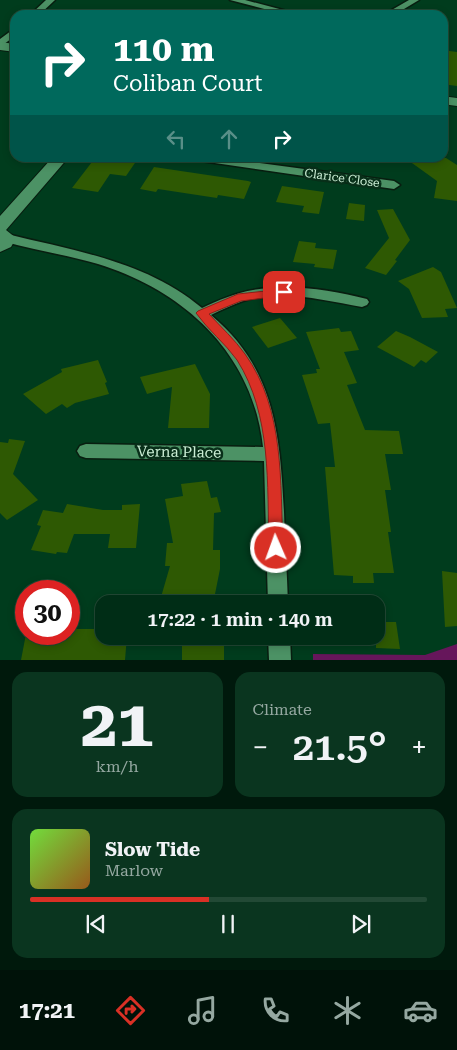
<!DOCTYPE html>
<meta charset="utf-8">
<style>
:root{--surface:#002d16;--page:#0a351f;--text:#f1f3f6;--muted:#95a8a1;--line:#224935;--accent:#d93025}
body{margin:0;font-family:"Roboto Serif",serif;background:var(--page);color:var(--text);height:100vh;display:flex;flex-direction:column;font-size:19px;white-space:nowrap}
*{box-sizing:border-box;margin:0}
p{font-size:16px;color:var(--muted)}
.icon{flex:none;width:28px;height:28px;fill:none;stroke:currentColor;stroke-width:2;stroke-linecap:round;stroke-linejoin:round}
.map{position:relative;height:660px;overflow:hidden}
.panel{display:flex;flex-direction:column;gap:12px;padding:12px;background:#00190c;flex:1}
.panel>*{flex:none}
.top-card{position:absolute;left:10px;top:10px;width:438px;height:152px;border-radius:15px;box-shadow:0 2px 8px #0003,0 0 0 1px var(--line);background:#00695c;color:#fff;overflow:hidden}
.speed{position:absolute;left:15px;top:580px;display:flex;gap:10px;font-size:25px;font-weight:700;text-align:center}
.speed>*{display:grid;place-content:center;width:65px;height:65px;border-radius:50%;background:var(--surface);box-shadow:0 2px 8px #0003,0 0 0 1px var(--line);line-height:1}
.speed .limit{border:8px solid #d22;background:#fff;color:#111}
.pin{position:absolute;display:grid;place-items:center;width:42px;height:42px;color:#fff;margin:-21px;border-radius:10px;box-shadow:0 2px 8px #0006}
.me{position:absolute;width:55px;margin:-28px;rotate:358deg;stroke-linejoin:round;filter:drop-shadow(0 0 4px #0008)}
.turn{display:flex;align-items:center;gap:18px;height:105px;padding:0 20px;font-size:22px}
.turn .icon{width:65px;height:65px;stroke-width:2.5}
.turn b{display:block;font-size:35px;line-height:42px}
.lanes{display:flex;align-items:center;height:48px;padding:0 20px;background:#0003;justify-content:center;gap:25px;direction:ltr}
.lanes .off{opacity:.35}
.big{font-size:38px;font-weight:600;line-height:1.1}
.panel .card{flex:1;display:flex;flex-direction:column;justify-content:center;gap:8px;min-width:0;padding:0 18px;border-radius:15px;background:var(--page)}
.panel .dial{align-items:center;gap:0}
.dial b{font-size:65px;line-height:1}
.song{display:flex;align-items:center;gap:15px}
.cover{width:60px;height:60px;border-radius:8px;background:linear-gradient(135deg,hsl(100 70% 55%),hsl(30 70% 35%))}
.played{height:5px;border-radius:2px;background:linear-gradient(90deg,var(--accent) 45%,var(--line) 45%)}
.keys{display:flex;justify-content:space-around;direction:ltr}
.heat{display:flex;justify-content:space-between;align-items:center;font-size:28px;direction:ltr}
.panel .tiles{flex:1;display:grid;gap:12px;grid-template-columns:1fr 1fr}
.card:last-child{grid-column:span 2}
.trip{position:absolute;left:95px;top:595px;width:290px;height:50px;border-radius:15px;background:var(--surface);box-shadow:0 2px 8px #0003,0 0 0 1px var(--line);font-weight:600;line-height:50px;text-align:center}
.tabs{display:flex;height:80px;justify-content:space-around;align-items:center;background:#001209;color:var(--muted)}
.tabs .icon{width:35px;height:35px}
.tabs .active{color:var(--accent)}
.tabs b{font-size:22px;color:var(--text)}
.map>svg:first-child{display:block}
.green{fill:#66165b}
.building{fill:#2e5903}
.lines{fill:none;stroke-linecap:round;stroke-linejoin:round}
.street-casing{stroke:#081e10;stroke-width:3}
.secondary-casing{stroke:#081e10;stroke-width:2}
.street{fill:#4c9265;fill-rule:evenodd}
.secondary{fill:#4c9265;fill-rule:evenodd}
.route{fill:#d93025;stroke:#8d1f18}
.labels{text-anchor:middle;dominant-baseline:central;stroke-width:5;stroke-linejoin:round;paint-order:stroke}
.far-street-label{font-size:12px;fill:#caedd4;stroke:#082f19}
.street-label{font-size:15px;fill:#caedd4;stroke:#082f19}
</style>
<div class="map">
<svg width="457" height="660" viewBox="0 0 457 660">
<rect width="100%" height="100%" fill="#003c1d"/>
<!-- green -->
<path class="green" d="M 457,644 L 457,660 L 313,660 L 313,654 L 425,655 Z"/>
<!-- building -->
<path class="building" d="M 442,50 L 457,52 L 457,86 L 442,84 Z
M 95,158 L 118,158 L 137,160 L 126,176 L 110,174 L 98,192 L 72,188 Z
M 405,158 L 446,158 L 457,165 L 457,201 L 434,198 L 437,181 Z
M 154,167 L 248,181 L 251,182 L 244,199 L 218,195 L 217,198 L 158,189 L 156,192 L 140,189 Z
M 282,186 L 324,192 L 319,214 L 302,212 L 304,206 L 276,202 Z
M 349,203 L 365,205 L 364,221 L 346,219 Z
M 393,209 L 410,240 L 395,260 L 397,261 L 386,275 L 365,268 L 389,238 L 377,210 Z
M 299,241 L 316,243 L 315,248 L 337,250 L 333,269 L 314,267 L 315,264 L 293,262 Z
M 433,267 L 441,272 L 457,308 L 445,309 L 448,317 L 422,318 L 409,289 L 398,281 Z
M 280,318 L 297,338 L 268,348 L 252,327 Z
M 339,328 L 341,332 L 351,331 L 359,350 L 344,352 L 357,383 L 347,385 L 365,430 L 399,431 L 403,454 L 385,454 L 391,490 L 385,490 L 391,532 L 388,532 L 394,573 L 373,573 L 374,583 L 353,583 L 353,576 L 334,575 L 325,467 L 335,467 L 330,423 L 318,424 L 302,375 L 317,373 L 316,369 L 320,369 L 306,332 Z
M 396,331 L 410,337 L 438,352 L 426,363 L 421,360 L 414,367 L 377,347 Z
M 98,360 L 107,382 L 105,383 L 109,394 L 75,403 L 67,408 L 62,404 L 46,414 L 23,394 L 62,372 L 61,369 Z
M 195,364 L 210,394 L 209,428 L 168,428 L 172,387 L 147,394 L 140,377 Z
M 9,439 L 25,441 L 13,474 L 38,500 L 7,520 L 0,513 L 0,442 L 8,443 Z
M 207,481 L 211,498 L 217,497 L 221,512 L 214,513 L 213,550 L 220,550 L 220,569 L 213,604 L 159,604 L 170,566 L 165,566 L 167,543 L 173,543 L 165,499 L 183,496 L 181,484 Z
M 67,504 L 103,510 L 122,510 L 122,505 L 140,504 L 136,548 L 108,548 L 110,534 L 74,534 L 67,553 L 57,552 L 56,554 L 31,550 L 41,526 L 37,525 L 43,510 L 63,513 Z
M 442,571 L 457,573 L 457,626 L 445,627 Z
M 376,622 L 396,622 L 400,649 L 376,648 Z
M 69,629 L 104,629 L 104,636 L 127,636 L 125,660 L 21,660 L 26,634 L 69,634 Z
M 182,640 L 224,640 L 224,660 L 182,660 Z"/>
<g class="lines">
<defs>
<path id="street" d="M 46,0 L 55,0 L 39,15 L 30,15 Z
M 230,0 L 245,0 L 302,15 L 287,15 Z
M 409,0 L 419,0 L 394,15 L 383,15 Z
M 15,28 L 15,36 L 0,47 L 0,39 Z
M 195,158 L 222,158 L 394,181 L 400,185 L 394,189 L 201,161 Z
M 7,234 C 75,251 146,261 202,308 C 219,300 235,293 253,290 C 289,283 332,290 367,299 L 369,302 L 367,305 L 362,307 C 324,300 281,289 243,301 C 232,305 221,310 211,315 C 275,368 280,435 284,512 C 285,543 287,573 288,604 L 268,604 L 264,461 L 86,458 L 80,456 L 77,451 L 80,446 L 86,444 L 263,447 C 253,354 185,291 98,264 C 67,255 34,250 2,241 L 0,238 Z
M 268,636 L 290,636 L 291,660 L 269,660 Z"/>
<path id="secondary" d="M 0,42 L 15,44 L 15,52 L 0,50 Z
M 442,96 L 457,98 L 457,106 L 442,104 Z
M 52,158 L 68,158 L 6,230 L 16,238 L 11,247 L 0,252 L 0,216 Z"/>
</defs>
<!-- street casing -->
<use href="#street" class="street-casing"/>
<!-- secondary casing -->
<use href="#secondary" class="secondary-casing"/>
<!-- street -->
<use href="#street" class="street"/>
<!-- secondary -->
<use href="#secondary" class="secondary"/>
</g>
<!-- route -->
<path class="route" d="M 284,289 L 288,290 L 289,292 L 288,295 L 241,301 L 209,314 C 221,327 235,340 245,354 C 285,410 280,483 283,548 L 281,552 L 276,554 L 271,552 L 269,548 C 267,485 272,415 237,360 C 225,343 208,330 196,313 L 198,311 L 238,294 Z"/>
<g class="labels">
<!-- far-street labels -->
<g class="far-street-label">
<text transform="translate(342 178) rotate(8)">Clarice Close</text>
</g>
<!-- street labels -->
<g class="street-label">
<text transform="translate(179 452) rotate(1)">Verna Place</text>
</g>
</g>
</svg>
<div class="speed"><div class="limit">30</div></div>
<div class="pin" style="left:284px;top:292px;background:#d93025"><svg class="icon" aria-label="arrive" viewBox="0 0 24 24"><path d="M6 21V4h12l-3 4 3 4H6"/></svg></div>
<svg class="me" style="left:276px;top:548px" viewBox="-20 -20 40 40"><circle r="17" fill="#d93025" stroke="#fff" stroke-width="3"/><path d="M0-11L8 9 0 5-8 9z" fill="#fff"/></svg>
<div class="trip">17:22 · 1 min · 140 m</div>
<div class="top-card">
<div class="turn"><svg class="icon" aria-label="right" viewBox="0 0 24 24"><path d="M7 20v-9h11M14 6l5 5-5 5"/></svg><div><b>110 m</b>Coliban Court</div></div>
<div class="lanes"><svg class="icon off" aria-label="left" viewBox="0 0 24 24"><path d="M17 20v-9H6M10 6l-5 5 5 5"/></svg><svg class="icon off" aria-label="ahead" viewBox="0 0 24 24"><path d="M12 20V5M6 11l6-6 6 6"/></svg><svg class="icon" aria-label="right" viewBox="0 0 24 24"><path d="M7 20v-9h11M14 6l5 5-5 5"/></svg></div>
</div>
</div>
<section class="panel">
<div class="tiles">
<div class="card dial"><b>21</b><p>km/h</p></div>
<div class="card"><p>Climate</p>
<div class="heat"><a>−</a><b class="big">21.5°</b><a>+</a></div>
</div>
<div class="card">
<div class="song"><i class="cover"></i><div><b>Slow Tide</b><p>Marlow</p></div></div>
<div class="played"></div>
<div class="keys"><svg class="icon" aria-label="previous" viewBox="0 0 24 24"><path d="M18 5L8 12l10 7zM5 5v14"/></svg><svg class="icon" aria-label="pause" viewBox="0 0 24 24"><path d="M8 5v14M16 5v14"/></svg><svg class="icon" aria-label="next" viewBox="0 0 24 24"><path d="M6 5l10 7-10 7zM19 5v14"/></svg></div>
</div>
</div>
</section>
<nav class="tabs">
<b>17:21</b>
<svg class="icon active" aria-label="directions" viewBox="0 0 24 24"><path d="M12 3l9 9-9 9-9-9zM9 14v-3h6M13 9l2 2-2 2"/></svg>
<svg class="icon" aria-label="music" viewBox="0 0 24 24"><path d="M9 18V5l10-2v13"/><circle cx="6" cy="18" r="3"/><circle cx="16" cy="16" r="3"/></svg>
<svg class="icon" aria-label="phone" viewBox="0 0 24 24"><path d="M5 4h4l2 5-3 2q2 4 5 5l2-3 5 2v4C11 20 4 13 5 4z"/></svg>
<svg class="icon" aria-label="climate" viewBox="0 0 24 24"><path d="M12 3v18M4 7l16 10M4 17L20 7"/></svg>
<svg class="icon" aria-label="car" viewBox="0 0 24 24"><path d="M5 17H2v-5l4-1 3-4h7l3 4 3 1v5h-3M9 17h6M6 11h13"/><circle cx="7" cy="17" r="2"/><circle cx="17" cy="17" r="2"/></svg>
</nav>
